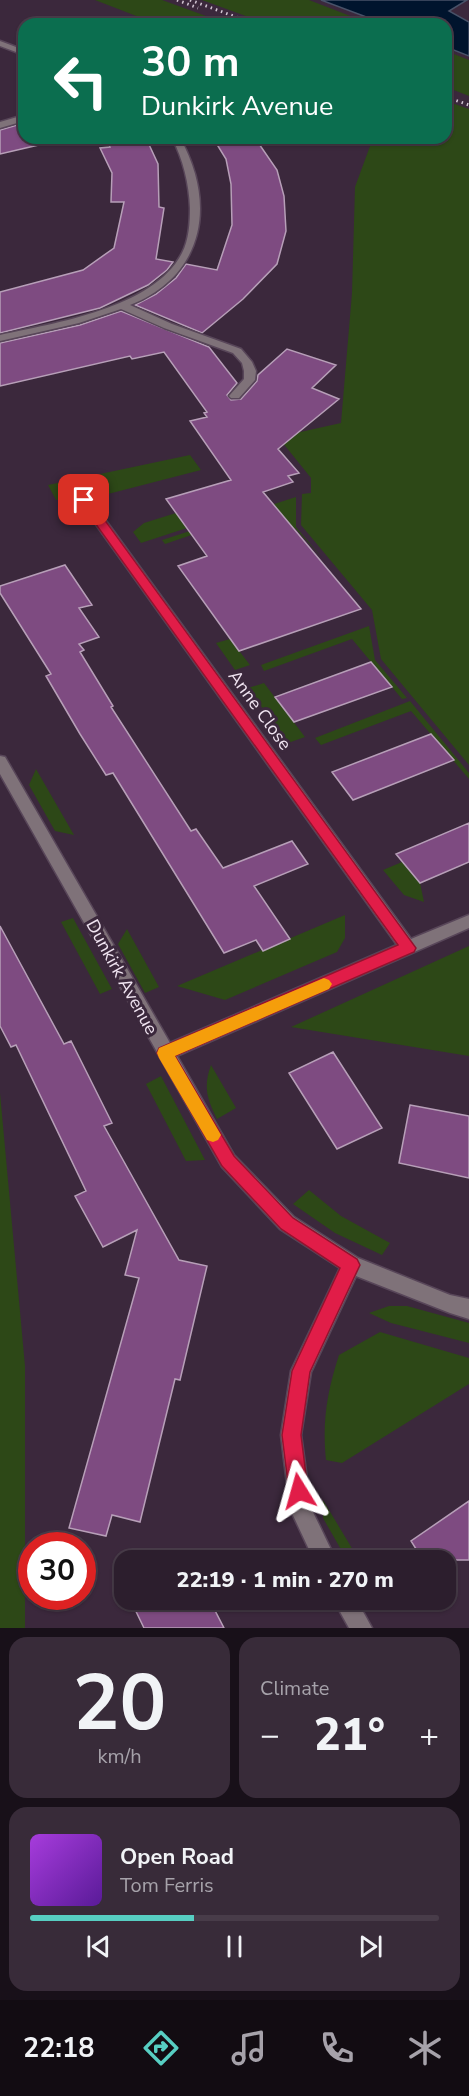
<!DOCTYPE html>
<meta charset="utf-8">
<style>
:root{--surface:#2c1e2d;--page:#382b39;--text:#f1f3f6;--muted:#a6a2aa;--line:#483c49;--accent:#57cec2}
body{margin:0;font-family:"Nunito Sans",sans-serif;background:var(--page);color:var(--text);height:100vh;display:flex;flex-direction:column;font-size:22px;white-space:nowrap}
*{box-sizing:border-box;margin:0}
p{font-size:20px;color:var(--muted)}
.icon{flex:none;width:33px;height:33px;fill:none;stroke:currentColor;stroke-width:2;stroke-linecap:round;stroke-linejoin:round}
.map{position:relative;height:1628px;overflow:hidden}
.details{display:flex;flex-direction:column;gap:9px;padding:9px;background:#181019;flex:1}
.details>*{flex:none}
.guide{position:absolute;left:18px;top:18px;width:434px;height:126px;border-radius:18px;box-shadow:0 2px 4px #0004,0 0 0 2px var(--line);background:#0b6e4f;color:#fff;overflow:hidden}
.speed{position:absolute;left:18px;top:1532px;display:flex;gap:12px;font-size:30px;font-weight:700;text-align:center}
.speed>*{display:grid;place-content:center;width:78px;height:78px;border-radius:50%;background:var(--surface);box-shadow:0 2px 4px #0004,0 0 0 2px var(--line);line-height:1}
.speed .limit{border:9px solid #d22;background:#fff;color:#111}
.pin{position:absolute;display:grid;place-items:center;width:51px;height:51px;color:#fff;margin:-26px;border-radius:12px;box-shadow:0 3px 9px #0006}
.me{position:absolute;width:66px;margin:-33px;rotate:352deg;stroke-linejoin:round;filter:drop-shadow(0 0 4px #0008)}
.turn{display:flex;align-items:center;gap:21px;height:126px;padding:0 24px;font-size:27px}
.turn .icon{width:78px;height:78px;stroke-width:2.5}
.turn b{display:block;font-size:42px;line-height:51px}
.big{font-size:45px;font-weight:800;line-height:1.1}
.details .tile{flex:1;display:flex;flex-direction:column;justify-content:center;gap:9px;min-width:0;padding:0 21px;border-radius:18px;background:var(--page)}
.details .dial{align-items:center;gap:0}
.dial b{font-size:78px;line-height:1}
.song{display:flex;align-items:center;gap:18px}
.cover{width:72px;height:72px;border-radius:9px;background:linear-gradient(135deg,hsl(280 70% 55%),hsl(270 70% 35%))}
.played{height:6px;border-radius:3px;background:linear-gradient(90deg,var(--accent) 40%,var(--line) 40%)}
.keys{display:flex;justify-content:space-around;direction:ltr}
.heat{display:flex;justify-content:space-between;align-items:center;font-size:33px;direction:ltr}
.details .tiles{flex:1;display:grid;gap:9px;grid-template-columns:1fr 1fr}
.tile:last-child{grid-column:span 2}
.trip{position:absolute;left:114px;top:1550px;width:342px;height:60px;border-radius:18px;background:var(--surface);box-shadow:0 2px 4px #0004,0 0 0 2px var(--line);font-weight:800;line-height:60px;text-align:center}
.tabs{display:flex;height:96px;justify-content:space-around;align-items:center;background:#120c12;color:var(--muted)}
.tabs .icon{width:42px;height:42px}
.tabs .current{color:var(--accent)}
.tabs b{font-size:27px;color:var(--text)}
.map>svg:first-child{display:block}
.green{fill:#2d4817}
.water{fill:#00142d;stroke:#485268;stroke-width:1.5}
.building{fill:#7e4b81;stroke:#b79fb8;stroke-width:1.5}
.lines{fill:none;stroke-linecap:round;stroke-linejoin:round}
.minor-casing{stroke:#584659;stroke-width:3}
.minor{fill:#7f7279;fill-rule:evenodd}
.rail{stroke:#d2c5d3;stroke-width:3;stroke-dasharray:1.5 4;stroke-linecap:butt}
.route{fill:#e11d48;stroke:#92132f;stroke-width:1.5}
.slow{fill:#f59e0b}
.labels{text-anchor:middle;dominant-baseline:central;stroke-width:6;stroke-linejoin:round;paint-order:stroke}
.street-label{font-size:18px;fill:#f0e4f1;stroke:#3b283c}
</style>
<div class="map">
<svg width="469" height="1628" viewBox="0 0 469 1628">
<rect width="100%" height="100%" fill="#3b283c"/>
<!-- green -->
<path class="green" d="M 95,0 L 162,0 L 228,24 L 157,24 Z
M 202,0 L 309,0 L 371,24 L 268,24 Z
M 446,51 L 469,60 L 469,96 L 446,87 Z
M 446,101 L 469,109 L 469,765 L 381,659 L 372,610 L 301,525 L 302,494 L 311,493 L 311,478 L 278,437 L 341,423 L 352,293 L 355,187 L 373,138 L 446,138 Z
M 190,455 L 201,470 L 108,494 L 104,488 L 56,500 L 48,485 Z
M 296,497 L 296,527 L 322,558 L 295,528 L 236,547 L 218,526 L 165,544 L 162,540 Z
M 176,513 L 187,528 L 141,543 L 133,532 L 144,523 Z
M 369,626 L 375,660 L 407,698 L 402,699 L 352,639 L 264,671 L 261,665 Z
M 230,639 L 250,665 L 235,670 L 216,643 Z
M 264,683 L 305,737 L 288,743 L 248,688 Z
M 410,701 L 469,773 L 469,779 L 411,711 L 321,745 L 315,738 Z
M 36,769 L 74,835 L 55,831 L 29,785 Z
M 402,862 L 420,883 L 424,902 L 404,895 L 383,870 Z
M 345,915 L 345,938 L 337,952 L 225,1000 L 177,986 Z
M 73,918 L 112,989 L 100,994 L 61,922 Z
M 127,929 L 159,987 L 145,993 L 118,944 Z
M 469,946 L 469,1056 L 291,1027 Z
M 211,1065 L 236,1108 L 217,1119 C 207,1099 203,1087 211,1065 Z
M 161,1076 L 205,1160 L 186,1161 L 146,1084 Z
M 0,1093 L 25,1366 L 25,1628 L 0,1628 Z
M 309,1190 L 341,1216 L 390,1243 L 382,1255 L 335,1233 L 293,1204 Z
M 389,1306 L 407,1306 L 469,1323 L 469,1343 L 391,1323 L 369,1313 Z
M 380,1332 L 469,1358 L 469,1384 L 342,1463 L 326,1460 C 322,1422 327,1392 339,1355 Z
M 323,1500 L 359,1560 L 347,1560 L 323,1518 Z"/>
<!-- water -->
<path class="water" d="M 321,0 L 467,0 L 449,11 L 469,22 L 469,56 L 446,47 L 446,24 L 385,24 Z"/>
<!-- building -->
<path class="building" d="M 24,123 L 24,138 L 41,138 L 47,143 L 0,154 L 0,130 Z
M 146,138 L 158,164 L 159,207 L 164,208 L 156,259 L 173,262 L 167,270 L 148,285 L 100,308 L 0,333 L 0,292 L 83,270 L 114,248 L 124,202 L 111,202 L 112,173 L 100,148 L 110,147 L 108,143 Z
M 213,138 L 255,138 L 277,170 L 284,196 L 286,231 L 277,264 L 243,299 L 202,333 L 135,305 L 156,294 L 176,278 L 186,264 L 217,270 L 232,225 L 231,184 L 226,159 Z
M 121,311 L 209,347 L 237,383 L 227,395 L 231,400 L 241,399 L 257,381 L 258,375 L 287,349 L 336,365 L 312,388 L 339,399 L 278,449 L 299,473 L 288,476 L 293,482 L 263,492 L 361,609 L 239,651 L 178,566 L 207,556 L 166,499 L 231,480 L 190,421 L 207,417 L 204,413 L 207,412 L 164,352 L 132,359 L 130,356 L 0,386 L 0,343 L 80,325 Z
M 65,565 L 92,605 L 79,608 L 99,637 L 79,644 L 84,650 L 80,652 L 113,706 L 111,707 L 191,831 L 196,829 L 223,868 L 292,841 L 308,864 L 254,886 L 290,939 L 263,951 L 256,940 L 224,953 L 113,773 L 106,775 L 80,734 L 46,676 L 51,674 L 0,593 L 0,586 Z
M 371,662 L 392,687 L 294,722 L 275,697 Z
M 431,734 L 454,760 L 353,800 L 332,772 Z
M 469,823 L 469,862 L 420,883 L 396,854 Z
M 0,926 L 64,1044 L 71,1041 L 112,1123 L 104,1126 L 179,1260 L 207,1266 L 180,1380 L 175,1379 L 140,1522 L 112,1515 L 106,1536 L 69,1528 L 139,1278 L 125,1275 L 137,1230 L 103,1247 L 75,1196 L 86,1191 L 16,1045 L 11,1047 L 0,1026 Z
M 333,1052 L 382,1128 L 337,1149 L 289,1073 Z
M 410,1105 L 469,1116 L 469,1178 L 399,1163 Z
M 469,1501 L 469,1560 L 423,1560 L 411,1541 Z
M 130,1599 L 209,1599 L 224,1628 L 144,1628 Z"/>
<g class="lines">
<defs>
<path id="minor" d="M 0,41 L 24,50 L 24,55 L 0,46 Z
M 24,115 L 24,121 L 0,128 L 0,122 Z
M 172,138 L 180,138 C 217,204 204,276 130,305 L 172,324 L 241,349 L 252,362 L 256,371 L 255,380 L 239,398 L 231,398 L 229,396 L 244,379 L 244,371 L 242,363 L 233,353 L 164,328 L 121,309 L 79,323 L 0,341 L 0,335 C 55,323 154,308 182,253 C 189,240 190,222 190,208 C 189,184 183,159 172,138 Z
M 81,491 L 85,492 L 411,939 L 469,915 L 469,928 L 177,1056 L 234,1155 L 294,1217 L 358,1258 L 450,1295 L 469,1299 L 469,1319 L 450,1313 L 356,1276 L 311,1372 L 301,1435 L 311,1508 L 336,1560 L 314,1560 L 290,1509 L 281,1435 L 291,1371 L 340,1268 L 280,1229 L 222,1167 L 0,774 L 0,756 L 5,757 L 170,1043 L 397,945 L 77,498 L 77,492 Z
M 333,1599 L 356,1599 L 372,1628 L 349,1628 Z"/>
</defs>
<!-- minor casing -->
<use href="#minor" class="minor-casing"/>
<!-- minor -->
<use href="#minor" class="minor"/>
<!-- rail -->
<path class="rail" d="M 177,0 L 198,8
M 190,0 L 255,24
M 446,97 L 469,105"/>
</g>
<!-- route -->
<path class="route" d="M 80,497 L 88,497 L 416,948 L 414,952 L 175,1056 L 234,1156 L 293,1218 L 357,1259 L 360,1265 L 310,1372 L 301,1435 L 308,1491 L 306,1497 L 299,1500 L 292,1497 L 289,1491 L 282,1435 L 292,1371 L 340,1268 L 281,1229 L 222,1166 L 157,1053 L 159,1048 L 398,945 L 80,502 Z"/>
<!-- slow -->
<path class="slow" d="M 324,978 L 329,980 L 332,984 L 329,989 L 175,1056 L 221,1135 L 218,1140 L 213,1142 L 207,1140 L 159,1058 L 157,1053 L 159,1048 Z"/>
<g class="labels">
<!-- street labels -->
<g class="street-label">
<text transform="translate(260 710) rotate(54)">Anne Close</text>
<text transform="translate(122 977) rotate(61)">Dunkirk Avenue</text>
</g>
</g>
</svg>
<div class="speed"><div class="limit">30</div></div>
<div class="pin" style="left:84px;top:500px;background:#d93025"><svg class="icon" aria-label="arrive" viewBox="0 0 24 24"><path d="M6 21V4h12l-3 4 3 4H6"/></svg></div>
<svg class="me" style="left:299px;top:1491px" viewBox="-20 -20 40 40"><path d="M0-17L14 15 0 8-14 15z" fill="#e11d48" stroke="#fff" stroke-width="4"/></svg>
<div class="trip">22:19 · 1 min · 270 m</div>
<div class="guide">
<div class="turn"><svg class="icon" aria-label="left" viewBox="0 0 24 24"><path d="M17 20v-9H6M10 6l-5 5 5 5"/></svg><div><b>30 m</b>Dunkirk Avenue</div></div>
</div>
</div>
<section class="details">
<div class="tiles">
<div class="tile dial"><b>20</b><p>km/h</p></div>
<div class="tile"><p>Climate</p>
<div class="heat"><a>−</a><b class="big">21°</b><a>+</a></div>
</div>
<div class="tile">
<div class="song"><i class="cover"></i><div><b>Open Road</b><p>Tom Ferris</p></div></div>
<div class="played"></div>
<div class="keys"><svg class="icon" aria-label="previous" viewBox="0 0 24 24"><path d="M18 5L8 12l10 7zM5 5v14"/></svg><svg class="icon" aria-label="pause" viewBox="0 0 24 24"><path d="M8 5v14M16 5v14"/></svg><svg class="icon" aria-label="next" viewBox="0 0 24 24"><path d="M6 5l10 7-10 7zM19 5v14"/></svg></div>
</div>
</div>
</section>
<nav class="tabs">
<b>22:18</b>
<svg class="icon current" aria-label="directions" viewBox="0 0 24 24"><path d="M12 3l9 9-9 9-9-9zM9 14v-3h6M13 9l2 2-2 2"/></svg>
<svg class="icon" aria-label="music" viewBox="0 0 24 24"><path d="M9 18V5l10-2v13"/><circle cx="6" cy="18" r="3"/><circle cx="16" cy="16" r="3"/></svg>
<svg class="icon" aria-label="phone" viewBox="0 0 24 24"><path d="M5 4h4l2 5-3 2q2 4 5 5l2-3 5 2v4C11 20 4 13 5 4z"/></svg>
<svg class="icon" aria-label="climate" viewBox="0 0 24 24"><path d="M12 3v18M4 7l16 10M4 17L20 7"/></svg>
</nav>
